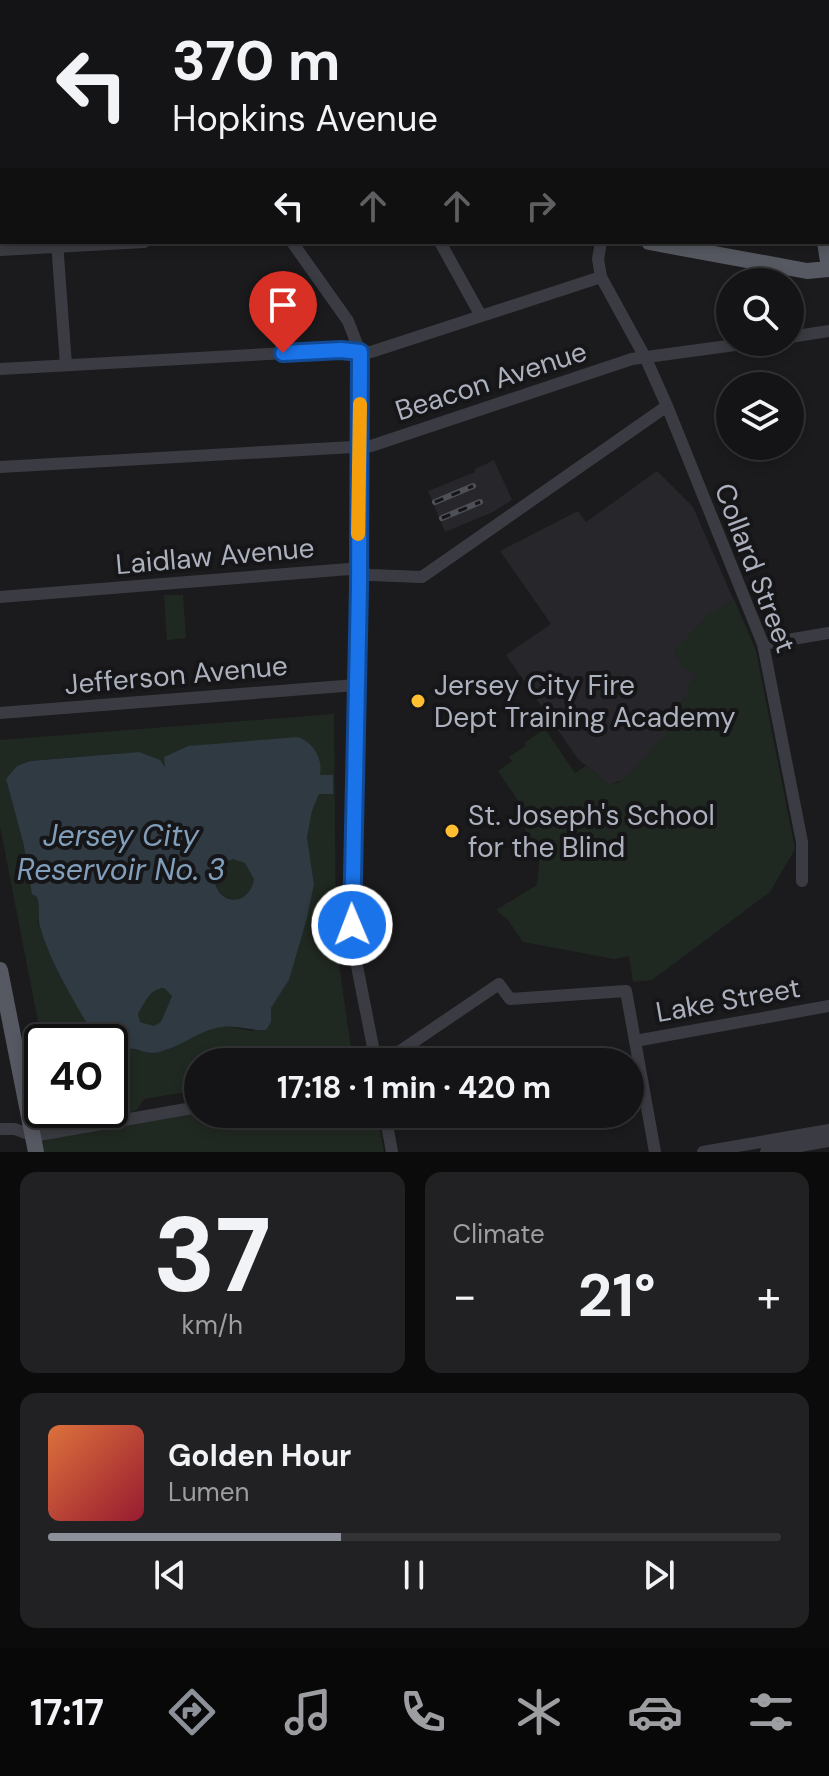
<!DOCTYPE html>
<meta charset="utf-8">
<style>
:root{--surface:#141416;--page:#212123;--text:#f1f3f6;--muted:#9d9ea1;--line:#333335;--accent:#8c9099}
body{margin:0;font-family:"DM Sans",sans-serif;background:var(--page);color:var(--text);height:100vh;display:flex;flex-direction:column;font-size:30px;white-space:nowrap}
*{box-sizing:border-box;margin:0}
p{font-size:26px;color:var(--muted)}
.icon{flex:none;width:44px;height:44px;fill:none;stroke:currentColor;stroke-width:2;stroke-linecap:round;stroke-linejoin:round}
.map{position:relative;height:1152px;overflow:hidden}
.details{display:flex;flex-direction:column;gap:20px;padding:20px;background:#0b0b0c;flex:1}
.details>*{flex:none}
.banner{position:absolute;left:0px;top:0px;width:830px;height:244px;box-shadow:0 4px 12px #0003,0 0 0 2px var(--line);background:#141416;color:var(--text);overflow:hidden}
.tools{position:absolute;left:716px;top:268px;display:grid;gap:16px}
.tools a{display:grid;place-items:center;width:88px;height:88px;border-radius:50%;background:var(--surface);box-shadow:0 4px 12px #0003,0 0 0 2px var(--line);font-size:40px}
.speed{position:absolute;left:24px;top:1024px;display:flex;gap:16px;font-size:40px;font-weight:700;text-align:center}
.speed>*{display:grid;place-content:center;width:104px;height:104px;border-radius:50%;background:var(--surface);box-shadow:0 4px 12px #0003,0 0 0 2px var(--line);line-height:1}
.speed .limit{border:4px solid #111;border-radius:12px;background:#fff;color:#111}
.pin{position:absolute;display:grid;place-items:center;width:68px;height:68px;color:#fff;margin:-82px -34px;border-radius:50% 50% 50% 0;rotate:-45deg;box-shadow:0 0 8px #0007}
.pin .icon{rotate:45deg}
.me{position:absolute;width:88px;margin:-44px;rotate:359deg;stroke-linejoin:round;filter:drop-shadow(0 0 6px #0008)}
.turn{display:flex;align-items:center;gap:28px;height:168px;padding:0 40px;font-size:36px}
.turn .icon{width:104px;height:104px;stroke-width:2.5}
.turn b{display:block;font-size:56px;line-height:68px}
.lanes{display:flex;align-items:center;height:76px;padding:0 40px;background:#0003;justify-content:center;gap:40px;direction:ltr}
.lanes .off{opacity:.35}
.big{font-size:60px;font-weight:700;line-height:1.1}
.details .card{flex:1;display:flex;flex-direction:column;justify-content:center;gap:12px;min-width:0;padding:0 28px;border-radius:16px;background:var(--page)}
.details .dial{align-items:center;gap:0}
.dial b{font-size:104px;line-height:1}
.song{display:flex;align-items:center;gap:24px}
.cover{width:96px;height:96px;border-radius:12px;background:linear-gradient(135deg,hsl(20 70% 55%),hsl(350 70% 35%))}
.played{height:8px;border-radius:4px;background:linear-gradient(90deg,var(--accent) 40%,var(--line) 40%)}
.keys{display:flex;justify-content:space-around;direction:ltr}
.heat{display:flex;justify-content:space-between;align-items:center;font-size:44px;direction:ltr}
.details .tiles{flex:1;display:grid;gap:20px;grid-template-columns:1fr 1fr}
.card:last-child{grid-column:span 2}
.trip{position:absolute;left:184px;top:1048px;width:460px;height:80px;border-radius:40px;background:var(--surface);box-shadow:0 4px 12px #0003,0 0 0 2px var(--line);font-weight:700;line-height:80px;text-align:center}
.dock{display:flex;height:128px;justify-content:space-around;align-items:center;background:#080809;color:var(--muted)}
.dock .icon{width:56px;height:56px}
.dock .on{color:var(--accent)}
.dock b{font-size:36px;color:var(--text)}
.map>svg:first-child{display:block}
.built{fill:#27262a}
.green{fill:#202921}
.water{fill:#2f3a43;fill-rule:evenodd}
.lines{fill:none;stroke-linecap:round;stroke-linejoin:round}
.highway-tunnel{stroke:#38393d;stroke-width:18;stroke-dasharray:18 9;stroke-linecap:butt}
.minor{stroke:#3b3c43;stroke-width:12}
.major{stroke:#575962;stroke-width:16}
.highway{stroke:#676a74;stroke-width:18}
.rail-casing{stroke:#4e5058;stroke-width:6}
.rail{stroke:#161518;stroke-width:3;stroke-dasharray:9;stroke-linecap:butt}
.route-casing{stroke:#114b97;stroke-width:20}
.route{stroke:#1a73e8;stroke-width:14}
.slow{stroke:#f59e0b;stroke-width:14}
.poi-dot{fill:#ffbf31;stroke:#161518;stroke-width:3}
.labels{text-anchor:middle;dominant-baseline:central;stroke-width:8;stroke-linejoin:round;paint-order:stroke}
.street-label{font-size:28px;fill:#acb1be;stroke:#161518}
.poi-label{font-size:28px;fill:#acb1be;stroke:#161518;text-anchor:start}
.water-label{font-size:30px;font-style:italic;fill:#819ebb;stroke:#161518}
</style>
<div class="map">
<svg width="829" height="1152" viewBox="0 0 829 1152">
<rect width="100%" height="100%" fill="#1b1b1d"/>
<!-- built -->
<path class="built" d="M 494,460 L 512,500 L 493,512 L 445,532 L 428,491 L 475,472 L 475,469 Z
M 657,471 L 693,507 L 756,651 L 666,827 L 619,781 L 609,785 L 578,759 L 506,655 L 551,624 L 500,551 L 578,511 L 586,522 Z"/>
<!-- green -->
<path class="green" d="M 164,595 L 183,595 L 186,638 L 167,640 Z
M 734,599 L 756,651 L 795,849 L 770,892 L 652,980 L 633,982 L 629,956 L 614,959 L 523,942 L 508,920 L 496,910 L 537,885 L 540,852 L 515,814 L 523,808 L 498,771 L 512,761 L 509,757 L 526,746 L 524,743 L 545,729 L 575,773 L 586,766 L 609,785 L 621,782 L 666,735 L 658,727 L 690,692 L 686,688 L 696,676 L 682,665 L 673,653 L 707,616 Z
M 334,714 L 336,944 L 353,1062 L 198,1062 L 198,1090 L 144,1099 L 136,1111 L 55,1125 L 50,1121 L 48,1110 L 110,1110 L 110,1046 L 117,1050 L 132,1049 L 149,1053 L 167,1050 L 205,1030 L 225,1026 L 252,1031 L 271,1022 L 271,1008 L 289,980 L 314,884 L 307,839 L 312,811 L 319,794 L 332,775 L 320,775 L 319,773 L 188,746 L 164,757 L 166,767 L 139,752 L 30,761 L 17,766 L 6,779 L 40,906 L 38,923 L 48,948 L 93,1034 L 105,1042 L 42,1042 L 0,826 L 0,740 Z
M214 879a20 20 0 1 1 40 0a20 20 0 1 1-40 0Z
M 164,988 L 172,996 L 161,1022 L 154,1026 L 140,1022 L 138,1014 C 145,1003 149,989 164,988 Z
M 198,1110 L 198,1114 L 377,1114 L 384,1152 L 44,1152 L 41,1138 Z"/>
<!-- water -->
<path class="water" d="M 298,737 C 314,743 323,759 320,775 L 333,775 L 333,794 L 319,794 L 312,811 L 307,838 L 314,884 L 307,918 L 289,980 L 271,1008 L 271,1022 L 266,1030 C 251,1031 236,1025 222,1027 C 197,1030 177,1051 152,1053 C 146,1053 140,1050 134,1049 C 124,1048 119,1052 110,1046 L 110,1042 L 105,1042 L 93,1034 C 74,1001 51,964 40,927 C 37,917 41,907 37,897 L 32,894 L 24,846 L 6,779 L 17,766 L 30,761 L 139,752 L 160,760 L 165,767 L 164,757 L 188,746 ZM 233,859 L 245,863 L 254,879 C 249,909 214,905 214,875 L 221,864 ZM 164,988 L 172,996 L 161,1022 L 154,1026 L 140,1022 L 138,1014 C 145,1003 149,989 164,988 Z"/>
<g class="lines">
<!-- highway-tunnel -->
<path class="highway-tunnel" d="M 0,127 L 2,128"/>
<!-- minor -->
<path class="minor" d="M 588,2 L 590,0
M 57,242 L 66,365
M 292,242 L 348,321 L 360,352 L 359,588 L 351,899 L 355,956 L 376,1062
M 440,242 L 481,316
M 601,242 L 598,259 L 601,277 L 646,359 L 667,406 L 763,644 L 802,842 L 802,881
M 0,250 L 144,242
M 790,337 L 829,331
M 0,369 L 341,350 L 371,352 L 601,277
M 0,467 L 371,446 L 632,359 L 757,342
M 0,597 L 349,569 L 370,575 L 422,577 L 667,406
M 763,644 L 829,633
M 0,713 L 356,685
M 635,1041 L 829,1006
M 384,1062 L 499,984 L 510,999 L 626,991 L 655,1152
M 385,1114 L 392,1152
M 0,1129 L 15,1129 L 33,1136 L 198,1107
M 703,1152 L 829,1130
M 766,1152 L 829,1141"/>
<!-- major -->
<path class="major" d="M 127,0 L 128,2
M 734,0 L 735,2
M 0,116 L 2,116
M 0,142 L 2,142
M 649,242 L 807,271 L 829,269
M 825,242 L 829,268
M 0,970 L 36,1152"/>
<!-- highway -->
<path class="highway" d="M 828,129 L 829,128
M 828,158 L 829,157
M 828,175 L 829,175"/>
<defs>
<path id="rail" d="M 435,502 L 473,486
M 442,518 L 480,502"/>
</defs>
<!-- rail casing -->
<use href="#rail" class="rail-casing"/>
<!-- rail -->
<use href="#rail" class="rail"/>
</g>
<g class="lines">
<defs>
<path id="route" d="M 283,353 L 341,350 L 360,352 L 359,588 L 352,925"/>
</defs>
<!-- route casing -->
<use href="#route" class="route-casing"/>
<!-- route -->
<use href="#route" class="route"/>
<!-- slow -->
<path class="slow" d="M 358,534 L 360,404"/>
</g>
<!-- markers -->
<g class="poi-dot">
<circle cx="418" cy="701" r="8"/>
<circle cx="452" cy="831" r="8"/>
</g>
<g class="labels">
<!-- street labels -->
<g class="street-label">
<text transform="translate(491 381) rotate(-18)">Beacon Avenue</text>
<text transform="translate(215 556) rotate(-5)">Laidlaw Avenue</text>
<text transform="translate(755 568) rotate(69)">Collard Street</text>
<text transform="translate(176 675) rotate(-5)">Jefferson Avenue</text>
<text transform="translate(728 1000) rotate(-10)">Lake Street</text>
</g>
<!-- poi labels -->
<g class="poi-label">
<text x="434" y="685">Jersey City Fire<tspan x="434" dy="32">Dept Training Academy</tspan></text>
<text x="468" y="815">St. Joseph's School<tspan x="468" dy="32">for the Blind</tspan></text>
</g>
<!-- water labels -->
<g class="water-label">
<text x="121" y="835">Jersey City<tspan x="121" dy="34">Reservoir No. 3</tspan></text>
</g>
</g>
</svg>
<div class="tools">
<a><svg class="icon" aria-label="search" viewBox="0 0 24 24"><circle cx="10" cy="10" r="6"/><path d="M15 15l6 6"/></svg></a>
<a><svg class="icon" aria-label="layers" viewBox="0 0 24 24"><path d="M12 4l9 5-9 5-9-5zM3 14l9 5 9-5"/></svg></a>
</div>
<div class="speed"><div class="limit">40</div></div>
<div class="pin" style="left:283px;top:353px;background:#d93025"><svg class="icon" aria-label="arrive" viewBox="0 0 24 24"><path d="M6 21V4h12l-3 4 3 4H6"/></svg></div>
<svg class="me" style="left:352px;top:925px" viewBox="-20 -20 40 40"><circle r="17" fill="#1a73e8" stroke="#fff" stroke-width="3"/><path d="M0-11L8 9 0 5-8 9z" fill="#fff"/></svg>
<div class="trip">17:18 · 1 min · 420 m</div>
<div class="banner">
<div class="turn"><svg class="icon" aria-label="left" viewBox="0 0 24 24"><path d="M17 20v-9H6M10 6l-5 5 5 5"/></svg><div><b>370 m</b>Hopkins Avenue</div></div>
<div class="lanes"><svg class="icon" aria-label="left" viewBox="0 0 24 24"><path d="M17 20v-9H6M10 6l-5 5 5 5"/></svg><svg class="icon off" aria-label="ahead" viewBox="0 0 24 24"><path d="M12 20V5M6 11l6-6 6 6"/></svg><svg class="icon off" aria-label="ahead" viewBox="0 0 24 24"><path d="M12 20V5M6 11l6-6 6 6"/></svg><svg class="icon off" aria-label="right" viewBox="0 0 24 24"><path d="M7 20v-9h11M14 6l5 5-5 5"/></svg></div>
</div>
</div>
<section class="details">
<div class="tiles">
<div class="card dial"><b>37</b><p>km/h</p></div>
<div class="card"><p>Climate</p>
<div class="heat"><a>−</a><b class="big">21°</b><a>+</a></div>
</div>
<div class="card">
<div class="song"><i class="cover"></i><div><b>Golden Hour</b><p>Lumen</p></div></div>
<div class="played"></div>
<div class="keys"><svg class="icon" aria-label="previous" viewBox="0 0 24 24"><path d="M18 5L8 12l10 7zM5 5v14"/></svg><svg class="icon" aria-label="pause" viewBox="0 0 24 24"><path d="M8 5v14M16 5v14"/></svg><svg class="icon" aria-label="next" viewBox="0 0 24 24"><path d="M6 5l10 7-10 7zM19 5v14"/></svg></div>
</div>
</div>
</section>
<nav class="dock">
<b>17:17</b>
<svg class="icon on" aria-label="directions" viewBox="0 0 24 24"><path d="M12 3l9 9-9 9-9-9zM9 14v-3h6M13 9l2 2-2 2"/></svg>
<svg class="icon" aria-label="music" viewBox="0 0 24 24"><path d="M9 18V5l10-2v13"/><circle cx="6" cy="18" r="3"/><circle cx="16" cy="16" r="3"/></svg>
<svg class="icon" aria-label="phone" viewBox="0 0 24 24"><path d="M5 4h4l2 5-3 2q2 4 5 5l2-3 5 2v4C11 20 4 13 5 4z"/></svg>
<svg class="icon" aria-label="climate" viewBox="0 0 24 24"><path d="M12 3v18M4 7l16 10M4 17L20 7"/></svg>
<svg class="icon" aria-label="car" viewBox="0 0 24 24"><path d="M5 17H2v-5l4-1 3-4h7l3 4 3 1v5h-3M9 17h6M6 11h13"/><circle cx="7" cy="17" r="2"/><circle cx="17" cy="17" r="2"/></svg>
<svg class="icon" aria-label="filters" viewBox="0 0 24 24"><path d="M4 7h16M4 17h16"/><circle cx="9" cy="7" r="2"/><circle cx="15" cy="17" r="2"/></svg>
</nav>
